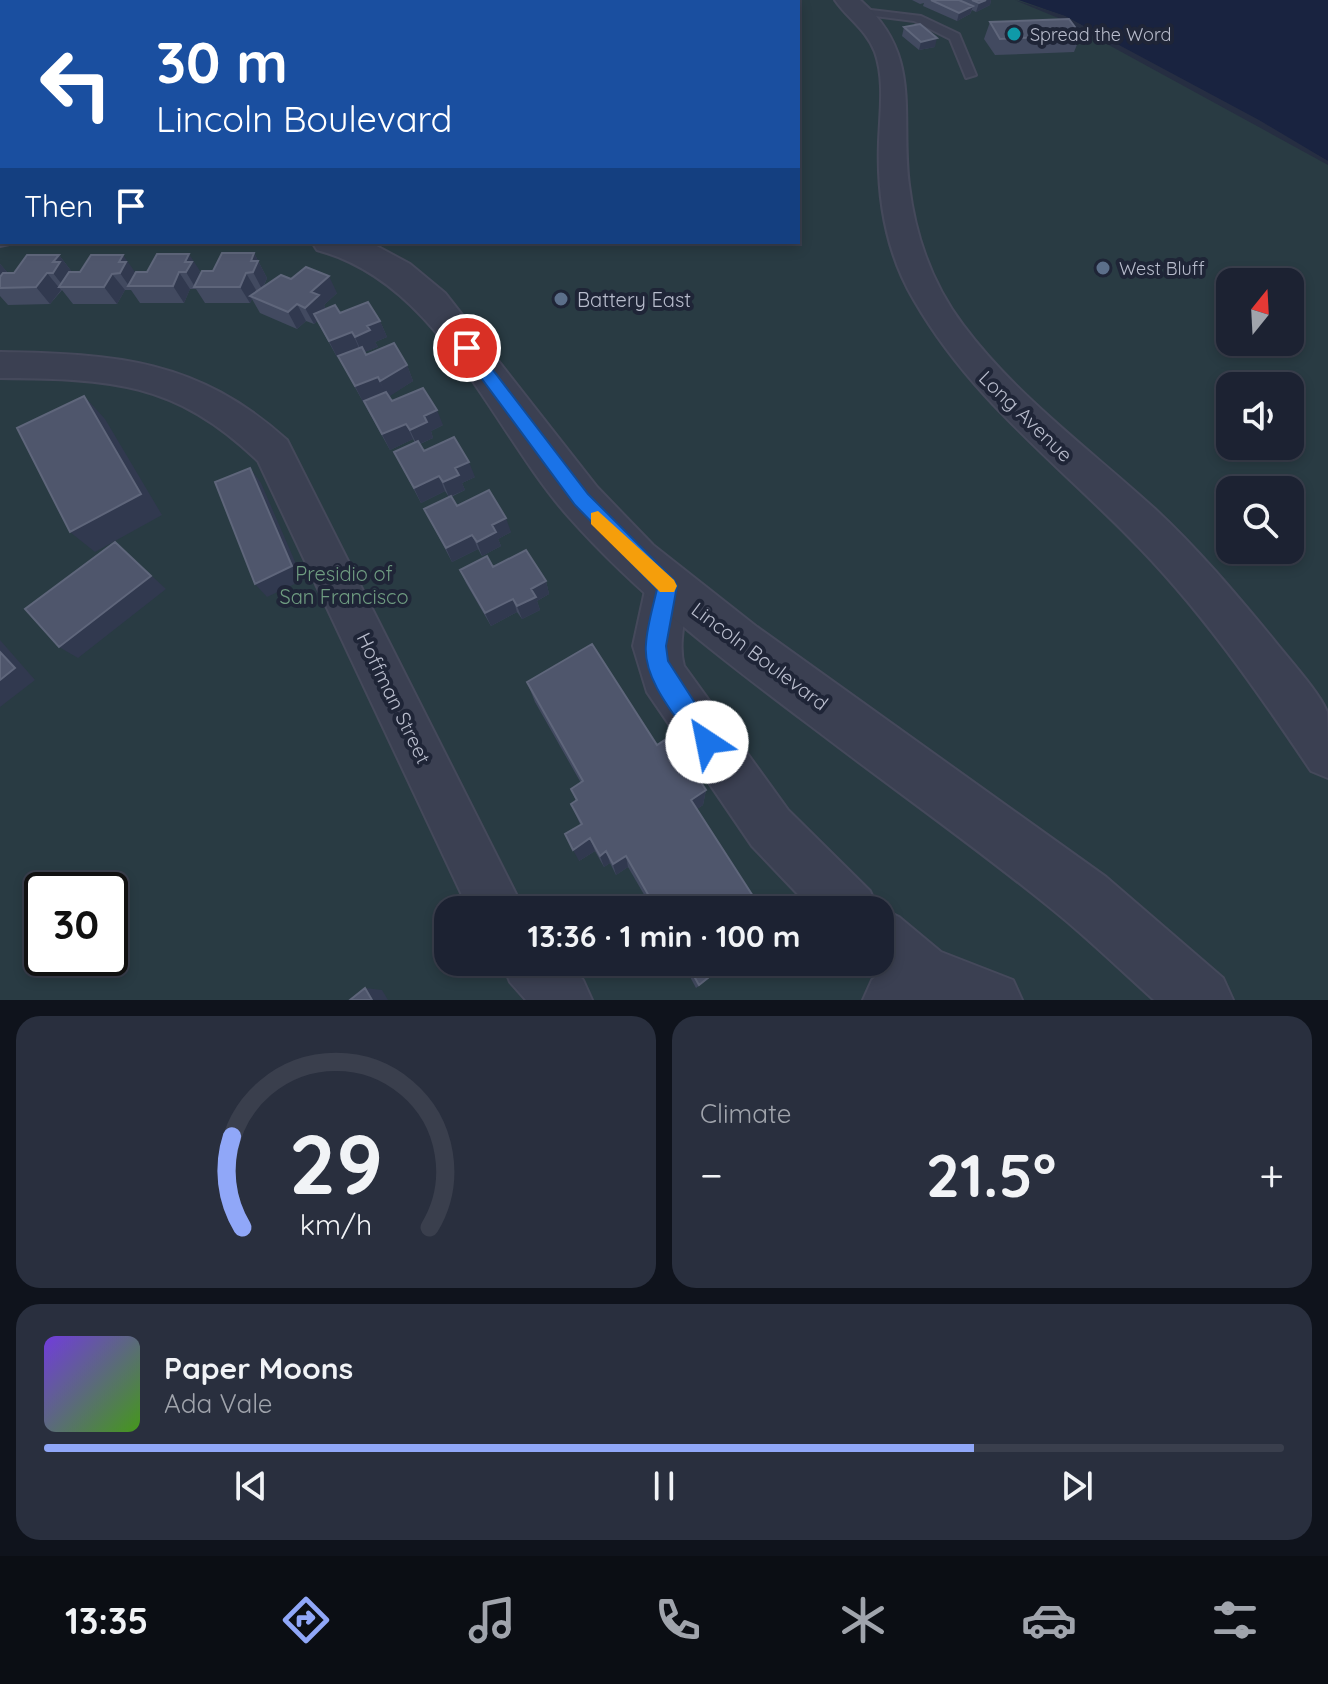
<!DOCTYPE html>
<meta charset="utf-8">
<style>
:root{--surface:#1c2232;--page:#292f3e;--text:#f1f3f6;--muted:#a0a4ac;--line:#3a3f4d;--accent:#90a7f8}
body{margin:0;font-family:Quicksand,sans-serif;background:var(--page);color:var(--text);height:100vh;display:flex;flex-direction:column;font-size:30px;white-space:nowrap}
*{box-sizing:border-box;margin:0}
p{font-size:26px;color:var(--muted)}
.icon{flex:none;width:44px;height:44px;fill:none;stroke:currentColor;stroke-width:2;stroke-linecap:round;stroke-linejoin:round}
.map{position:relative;height:1000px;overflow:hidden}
.side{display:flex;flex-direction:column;gap:16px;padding:16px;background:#0f131c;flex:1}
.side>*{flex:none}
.guide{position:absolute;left:0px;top:0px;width:800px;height:244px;box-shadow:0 4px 12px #0003,0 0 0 2px var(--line);background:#1a4fa0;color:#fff;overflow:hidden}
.needle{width:52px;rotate:18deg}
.buttons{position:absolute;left:1216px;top:268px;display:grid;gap:16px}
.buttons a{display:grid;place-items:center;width:88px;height:88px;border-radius:16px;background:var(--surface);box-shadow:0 4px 12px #0003,0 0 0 2px var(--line);font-size:40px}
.speed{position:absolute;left:24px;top:872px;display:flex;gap:16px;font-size:40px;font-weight:700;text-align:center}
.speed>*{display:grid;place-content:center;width:104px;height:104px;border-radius:50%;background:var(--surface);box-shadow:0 4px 12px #0003,0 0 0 2px var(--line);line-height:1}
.speed .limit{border:4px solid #111;border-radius:12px;background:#fff;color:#111}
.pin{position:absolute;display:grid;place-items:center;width:68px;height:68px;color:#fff;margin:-34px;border:4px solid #fff;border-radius:50%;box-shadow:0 2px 8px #0007}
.me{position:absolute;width:88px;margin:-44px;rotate:326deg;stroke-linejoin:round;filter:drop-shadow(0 0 6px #0008)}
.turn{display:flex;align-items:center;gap:28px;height:168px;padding:0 24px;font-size:36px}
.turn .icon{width:104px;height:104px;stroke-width:2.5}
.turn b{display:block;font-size:56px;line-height:68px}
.then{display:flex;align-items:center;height:76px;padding:0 24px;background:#0003;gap:16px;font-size:30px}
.big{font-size:60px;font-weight:700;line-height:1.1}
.side .card{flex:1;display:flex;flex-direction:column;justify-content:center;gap:12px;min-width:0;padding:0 28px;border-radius:24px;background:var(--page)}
.side .dial{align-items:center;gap:0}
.dial svg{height:208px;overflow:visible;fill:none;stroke:var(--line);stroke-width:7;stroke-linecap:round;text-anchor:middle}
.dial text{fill:var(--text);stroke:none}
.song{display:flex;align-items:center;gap:24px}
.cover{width:96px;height:96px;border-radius:12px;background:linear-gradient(135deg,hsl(260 70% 55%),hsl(100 70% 35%))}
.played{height:8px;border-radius:4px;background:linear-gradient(90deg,var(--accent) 75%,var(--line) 75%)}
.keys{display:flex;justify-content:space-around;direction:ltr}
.heat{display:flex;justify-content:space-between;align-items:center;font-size:44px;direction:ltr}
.side .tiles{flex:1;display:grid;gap:16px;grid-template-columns:1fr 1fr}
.card:last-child{grid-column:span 2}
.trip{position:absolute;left:434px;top:896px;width:460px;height:80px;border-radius:24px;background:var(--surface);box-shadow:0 4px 12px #0003,0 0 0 2px var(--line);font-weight:700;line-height:80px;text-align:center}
.tabs{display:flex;height:128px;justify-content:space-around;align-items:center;background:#0b0e14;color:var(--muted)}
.tabs .icon{width:56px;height:56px}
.tabs .active{color:var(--accent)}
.tabs b{font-size:36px;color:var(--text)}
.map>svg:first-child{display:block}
.green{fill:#293b43;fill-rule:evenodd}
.water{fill:#192340}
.pier{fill:#262e42}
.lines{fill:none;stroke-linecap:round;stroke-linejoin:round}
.service-casing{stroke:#45495b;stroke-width:4}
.minor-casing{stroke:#45495b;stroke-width:4}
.tertiary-casing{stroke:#45495b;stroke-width:4}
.secondary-casing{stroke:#45495b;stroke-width:4}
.motorway-casing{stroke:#454b5c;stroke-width:4}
.service{fill:#3b4052;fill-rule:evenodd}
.minor{fill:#3b4052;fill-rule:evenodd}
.tertiary{fill:#3b4052;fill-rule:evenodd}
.secondary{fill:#494f65;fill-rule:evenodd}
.motorway{fill:#787058;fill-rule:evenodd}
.wall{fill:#424a60}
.shaded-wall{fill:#31394f}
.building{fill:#4f566c;stroke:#5f667b;stroke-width:2}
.route{fill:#1a73e8;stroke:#114b97;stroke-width:2}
.slow{fill:#f59e0b}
.culture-dot{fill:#0f9aa8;stroke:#1f2537;stroke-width:3}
.service-dot{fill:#5c6f8a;stroke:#1f2537;stroke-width:3}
.labels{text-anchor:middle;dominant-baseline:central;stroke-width:8;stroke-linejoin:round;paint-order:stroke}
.far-poi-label{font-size:18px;fill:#b8bccc;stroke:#1f2537;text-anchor:start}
.poi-label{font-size:20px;fill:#b8bccc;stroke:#1f2537;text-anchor:start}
.street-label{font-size:20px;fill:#b8bccc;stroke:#1f2537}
.park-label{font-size:20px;fill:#6f9c81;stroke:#1f2537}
</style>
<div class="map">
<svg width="1328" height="1000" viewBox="0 0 1328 1000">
<rect width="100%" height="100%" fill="#262e42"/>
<!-- green -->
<path class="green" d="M 0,0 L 1019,0 L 1066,17 L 1328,161 L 1328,1000 L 0,1000 ZM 2,2 L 798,2 L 798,242 L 2,242 ZM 1230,282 L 1290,282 L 1290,342 L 1230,342 ZM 1230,386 L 1290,386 L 1290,446 L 1230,446 ZM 1230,490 L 1290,490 L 1290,550 L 1230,550 ZM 42,890 L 110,890 L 110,958 L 42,958 ZM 448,910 L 880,910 L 880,962 L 448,962 Z"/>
<!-- water -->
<path class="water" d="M 1019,0 L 1328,0 L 1328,161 L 1065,16 Z"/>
<!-- pier -->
<path class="pier" d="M 1015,0 L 1065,16 L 1259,120 L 1328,161 L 1328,165 L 1063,20 Z"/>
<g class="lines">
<defs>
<path id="service" d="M 117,0 L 129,0 L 130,2 L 118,2 Z
M 863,9 L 921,16 L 959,34 L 976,75 L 966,78 L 950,39 L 914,21 L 859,14 L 859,10 Z"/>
<path id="minor" d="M 835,0 L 860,0 C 923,55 900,112 909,185 C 915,235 932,284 963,325 C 1016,396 1089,449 1155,509 C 1198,549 1236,594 1273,639 C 1286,656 1321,694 1327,712 C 1328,729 1328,760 1328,778 L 1311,771 C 1256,689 1199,607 1129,537 C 1052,459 969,396 914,300 C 886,253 877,196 879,142 C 880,113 885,80 875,52 C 866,29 848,19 835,0 Z
M 0,352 C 116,354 197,359 287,440 L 524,910 L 469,910 L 258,461 C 175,381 110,379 0,378 Z
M 667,567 L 682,572 C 695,600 675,634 684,666 L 788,810 L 870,891 L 878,909 L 880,908 L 899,917 L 941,952 L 1013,980 L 1022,1000 L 863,1000 L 872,980 L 880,973 L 868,962 L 880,962 L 880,910 L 813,910 L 752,846 L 647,692 L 633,646 L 646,586 L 652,572 Z
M 502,962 L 567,962 L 583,980 L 592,1000 L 526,1000 L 510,982 Z"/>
<path id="tertiary" d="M 0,224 L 2,242 L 14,243 L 0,246 Z
M 312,242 L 371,243 L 410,264 L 445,293 L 597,487 L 653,545 L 757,627 L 1106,877 L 1223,978 L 1233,1000 L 1154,1000 C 1124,973 1095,945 1064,919 C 987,855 904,797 824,736 C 734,668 643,601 568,516 C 490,427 440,283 317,250 Z"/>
<path id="secondary" d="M 18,0 L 43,0 L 44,2 L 19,2 Z
M 0,42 L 2,42 L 0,70 Z"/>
<path id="motorway" d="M 2,94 L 2,112 L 0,113 L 0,95 Z"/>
</defs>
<!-- service casing -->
<use href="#service" class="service-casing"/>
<!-- minor casing -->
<use href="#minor" class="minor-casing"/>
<!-- tertiary casing -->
<use href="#tertiary" class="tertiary-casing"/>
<!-- secondary casing -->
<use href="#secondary" class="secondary-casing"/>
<!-- motorway casing -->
<use href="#motorway" class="motorway-casing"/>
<!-- service -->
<use href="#service" class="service"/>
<!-- minor -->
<use href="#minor" class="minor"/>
<!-- tertiary -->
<use href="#tertiary" class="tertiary"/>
<!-- secondary -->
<use href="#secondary" class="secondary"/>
<!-- motorway -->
<use href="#motorway" class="motorway"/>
</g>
<!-- wall -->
<path class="wall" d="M 912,0 L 991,0 L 990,5 L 976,12 L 972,10 L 970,14 L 957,21 L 923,6 L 924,3 L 920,4 Z
M 990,22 L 1081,35 L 1074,52 L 995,55 L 984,39 Z
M 904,27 L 935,47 L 919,50 L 902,36 Z
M 254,253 L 267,278 L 263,288 L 291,279 L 337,293 L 324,305 L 326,309 L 380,321 L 387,337 L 375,342 L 378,347 L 364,352 L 366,355 L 407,365 L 413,381 L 389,396 L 392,401 L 443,425 L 431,431 L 433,438 L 420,444 L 424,451 L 475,477 L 462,483 L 465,490 L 451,497 L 457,506 L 511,532 L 498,539 L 501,546 L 482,556 L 478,549 L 452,562 L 424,509 L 449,497 L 445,491 L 421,503 L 394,452 L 415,443 L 413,439 L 390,450 L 338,357 L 337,357 L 317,321 L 314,324 L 306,321 L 297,329 L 260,313 L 252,299 L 250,303 L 205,303 L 196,289 L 190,289 L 184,303 L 140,303 L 131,290 L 125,290 L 117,304 L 73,304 L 62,290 L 50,304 L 8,305 L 0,296 L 0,264 L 8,273 L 14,273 L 59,255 L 72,272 L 135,272 L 135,274 L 200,271 L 199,273 L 200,275 L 213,271 Z
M 493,567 L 546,581 L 549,594 L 537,601 L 540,610 L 522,619 L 517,612 L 491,626 L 466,583 L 460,570 Z
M 527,682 L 657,745 L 706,790 L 703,805 L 697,809 L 762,910 L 653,910 L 628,867 L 616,875 L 610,863 L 604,867 L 595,851 L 579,861 L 580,824 L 571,804 L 576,801 L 571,789 L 581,783 L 535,702 Z
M 682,962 L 730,962 L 696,988 Z"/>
<!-- shaded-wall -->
<path class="shaded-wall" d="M 100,0 L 114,0 L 114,1 L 101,2 Z
M 986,0 L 991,0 L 990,5 L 976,12 L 979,3 Z
M 973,6 L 970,14 L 957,21 L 959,13 Z
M 937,38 L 935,47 L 919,50 L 921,42 Z
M 254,253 L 267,278 L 262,289 L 253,272 L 251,261 Z
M 189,254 L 200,271 L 199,273 L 203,279 L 195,287 L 186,272 L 185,262 Z
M 59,255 L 72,272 L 64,287 L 53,273 L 53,262 Z
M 123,255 L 135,272 L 134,273 L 138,279 L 129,286 L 120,273 L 119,262 Z
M 0,264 L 8,273 L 0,288 Z
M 179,272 L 190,289 L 184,303 L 173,286 Z
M 47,273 L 61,290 L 50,304 L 36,287 Z
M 246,273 L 256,290 L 252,297 L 250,296 L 252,299 L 250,303 L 240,287 Z
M 112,274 L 125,290 L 117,304 L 104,287 Z
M 329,276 L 337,293 L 324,305 L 327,312 L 314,324 L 305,308 L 311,292 Z
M 297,304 L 306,321 L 297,329 L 288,312 Z
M 380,321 L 387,337 L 375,342 L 378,347 L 362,353 L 355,337 L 367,326 Z
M 352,332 L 359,348 L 337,357 L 329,341 Z
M 407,365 L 413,381 L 387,398 L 380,381 Z
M 378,377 L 385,393 L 363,402 L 355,386 Z
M 84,396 L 105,419 L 162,515 L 95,552 L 70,532 Z
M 437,410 L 443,425 L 431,431 L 433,438 L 417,445 L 410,430 L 424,416 Z
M 406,424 L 413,439 L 390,450 L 382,434 Z
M 469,462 L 475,477 L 462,483 L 465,490 L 449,497 L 443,482 L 455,468 Z
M 250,468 L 261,483 L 303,580 L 267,597 L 255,584 Z
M 439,476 L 445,491 L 421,503 L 414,488 Z
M 506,518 L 511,532 L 498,539 L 501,546 L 482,556 L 477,542 L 492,525 Z
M 472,535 L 478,549 L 452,562 L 446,548 Z
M 115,542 L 166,589 L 78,658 L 59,647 Z
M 546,581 L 549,594 L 537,601 L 540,610 L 522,619 L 517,606 L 531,589 Z
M 513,599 L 517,612 L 491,626 L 485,613 Z
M 0,640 L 35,680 L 0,707 Z
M 706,790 L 703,805 L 690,814 L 691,800 Z
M 590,838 L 595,851 L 579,861 L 573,850 Z
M 606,851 L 610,863 L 604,867 L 600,856 Z
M 626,856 L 628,867 L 616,875 L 613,864 Z
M 365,988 L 382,990 L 388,1000 L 372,1000 Z"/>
<!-- building -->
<path class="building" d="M 931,0 L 959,0 L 973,6 L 959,13 Z
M 972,0 L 986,0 L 979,3 Z
M 1069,19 L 1081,35 L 1000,39 L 990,22 Z
M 920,24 L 937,38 L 921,42 L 904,27 Z
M 222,253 L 254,253 L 251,261 L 258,261 L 253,272 L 246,273 L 240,287 L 194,287 L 202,271 L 213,271 Z
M 157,254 L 189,254 L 185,262 L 192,262 L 186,272 L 179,272 L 173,286 L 128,286 L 136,272 L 147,272 Z
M 27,255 L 59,255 L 53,262 L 60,262 L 53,273 L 47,273 L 36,287 L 0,288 L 0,277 L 3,273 L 14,273 Z
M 91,255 L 123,255 L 119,262 L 126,262 L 120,273 L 112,274 L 104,287 L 59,287 L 69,272 L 80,272 Z
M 306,267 L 329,276 L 311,292 L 319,295 L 305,308 L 297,304 L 288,312 L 250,296 L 281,275 L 291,279 Z
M 368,302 L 380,321 L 367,326 L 370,330 L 355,337 L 352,332 L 329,341 L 314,314 L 335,305 L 340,313 Z
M 394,343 L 407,365 L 380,381 L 378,377 L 355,386 L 338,356 L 362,347 L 366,355 Z
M 423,388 L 437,410 L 424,416 L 427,422 L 410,430 L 406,424 L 382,434 L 364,401 L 386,392 L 392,401 Z
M 84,396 L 141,494 L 70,532 L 17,428 Z
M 454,437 L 469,462 L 455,468 L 459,475 L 443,482 L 439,476 L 414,488 L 394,452 L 418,441 L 424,451 Z
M 250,468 L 292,566 L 255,584 L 215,482 Z
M 489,490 L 506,518 L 492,525 L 496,532 L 477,542 L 472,535 L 446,548 L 424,509 L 451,496 L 457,506 Z
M 115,542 L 151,576 L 59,647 L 25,609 Z
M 526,550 L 546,581 L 531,589 L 536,597 L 517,606 L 513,599 L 485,613 L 460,570 L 487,556 L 493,567 Z
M 592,644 L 657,745 L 671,736 L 706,790 L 691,800 L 762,910 L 657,910 L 626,856 L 613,864 L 606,851 L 600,856 L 590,838 L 573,850 L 565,834 L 582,824 L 571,804 L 577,800 L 571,789 L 583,781 L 527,682 Z
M 0,652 L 15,668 L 0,680 Z
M 686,962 L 728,962 L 699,985 Z
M 365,988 L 372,1000 L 350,1000 Z"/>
<!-- route -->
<path class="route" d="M 467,342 L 473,344 L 588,494 L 674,580 L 677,586 L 666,646 L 668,661 L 715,734 L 718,742 L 715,750 L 707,753 L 699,750 C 680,721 642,681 646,644 C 647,626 653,607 657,589 L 575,505 L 462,352 L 459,348 Z"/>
<!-- slow -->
<path class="slow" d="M 598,511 L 674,580 L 677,586 L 674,592 L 660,592 L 591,524 L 591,513 Z"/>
<!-- markers -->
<circle class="culture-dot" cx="1014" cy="34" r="8"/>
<g class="service-dot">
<circle cx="1103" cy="268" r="8"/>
<circle cx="561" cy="299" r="8"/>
</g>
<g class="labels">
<!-- far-poi labels -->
<g class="far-poi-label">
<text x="1030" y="34">Spread the Word</text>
<text x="1119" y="268">West Bluff</text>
</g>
<!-- poi labels -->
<g class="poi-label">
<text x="577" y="299">Battery East</text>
</g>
<!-- street labels -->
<g class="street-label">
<text transform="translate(1026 416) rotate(44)">Long Avenue</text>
<text transform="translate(760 656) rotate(37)">Lincoln Boulevard</text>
<text transform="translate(394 698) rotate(64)">Hoffman Street</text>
</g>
<!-- park labels -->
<g class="park-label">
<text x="344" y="573">Presidio of<tspan x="344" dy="23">San Francisco</tspan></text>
</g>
</g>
</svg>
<div class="buttons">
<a><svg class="needle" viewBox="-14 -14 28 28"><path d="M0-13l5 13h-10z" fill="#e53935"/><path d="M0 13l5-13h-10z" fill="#a0a4ac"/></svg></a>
<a><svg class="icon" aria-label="sound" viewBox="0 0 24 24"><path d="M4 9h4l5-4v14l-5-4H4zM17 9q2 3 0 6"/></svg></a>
<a><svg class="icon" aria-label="search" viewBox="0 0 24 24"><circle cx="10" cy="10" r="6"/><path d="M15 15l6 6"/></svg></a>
</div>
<div class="speed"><div class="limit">30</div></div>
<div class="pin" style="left:467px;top:348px;background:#d93025"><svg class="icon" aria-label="arrive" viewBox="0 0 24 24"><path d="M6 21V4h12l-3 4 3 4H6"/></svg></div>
<svg class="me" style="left:707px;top:742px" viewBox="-20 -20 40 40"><circle r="19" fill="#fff"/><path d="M0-13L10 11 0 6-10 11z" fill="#1a73e8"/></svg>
<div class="trip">13:36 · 1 min · 100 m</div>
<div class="guide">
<div class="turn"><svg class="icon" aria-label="left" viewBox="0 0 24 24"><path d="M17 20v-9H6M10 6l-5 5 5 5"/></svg><div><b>30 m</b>Lincoln Boulevard</div></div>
<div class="then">Then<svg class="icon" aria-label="arrive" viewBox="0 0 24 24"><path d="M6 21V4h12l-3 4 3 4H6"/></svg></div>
</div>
</div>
<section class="side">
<div class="tiles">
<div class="card dial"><svg viewBox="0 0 100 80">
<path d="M14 69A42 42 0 1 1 86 69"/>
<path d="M14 69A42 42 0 0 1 10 34" stroke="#90a7f8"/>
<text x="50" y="56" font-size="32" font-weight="700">29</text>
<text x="50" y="72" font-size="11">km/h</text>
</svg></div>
<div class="card"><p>Climate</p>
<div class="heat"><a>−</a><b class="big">21.5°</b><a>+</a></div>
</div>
<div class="card">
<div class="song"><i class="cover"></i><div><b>Paper Moons</b><p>Ada Vale</p></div></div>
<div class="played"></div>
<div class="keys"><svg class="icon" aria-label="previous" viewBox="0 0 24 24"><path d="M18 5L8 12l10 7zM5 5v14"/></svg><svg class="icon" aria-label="pause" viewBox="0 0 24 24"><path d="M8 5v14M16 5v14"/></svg><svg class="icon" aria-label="next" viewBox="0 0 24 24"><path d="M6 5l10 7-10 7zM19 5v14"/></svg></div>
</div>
</div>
</section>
<nav class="tabs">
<b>13:35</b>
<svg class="icon active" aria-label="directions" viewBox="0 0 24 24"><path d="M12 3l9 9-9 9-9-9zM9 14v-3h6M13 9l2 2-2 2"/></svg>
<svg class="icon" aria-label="music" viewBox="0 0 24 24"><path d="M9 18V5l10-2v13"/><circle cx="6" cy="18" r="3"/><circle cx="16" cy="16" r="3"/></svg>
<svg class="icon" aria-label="phone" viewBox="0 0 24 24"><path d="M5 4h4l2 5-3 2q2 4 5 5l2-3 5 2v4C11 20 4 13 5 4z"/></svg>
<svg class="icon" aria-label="climate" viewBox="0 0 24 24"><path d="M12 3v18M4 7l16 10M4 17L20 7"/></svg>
<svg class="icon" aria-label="car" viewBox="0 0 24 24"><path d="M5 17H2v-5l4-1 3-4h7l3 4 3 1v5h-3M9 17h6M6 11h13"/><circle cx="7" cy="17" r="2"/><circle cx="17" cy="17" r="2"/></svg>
<svg class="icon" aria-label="filters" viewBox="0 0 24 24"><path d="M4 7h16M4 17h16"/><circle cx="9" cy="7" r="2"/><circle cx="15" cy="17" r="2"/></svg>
</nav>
